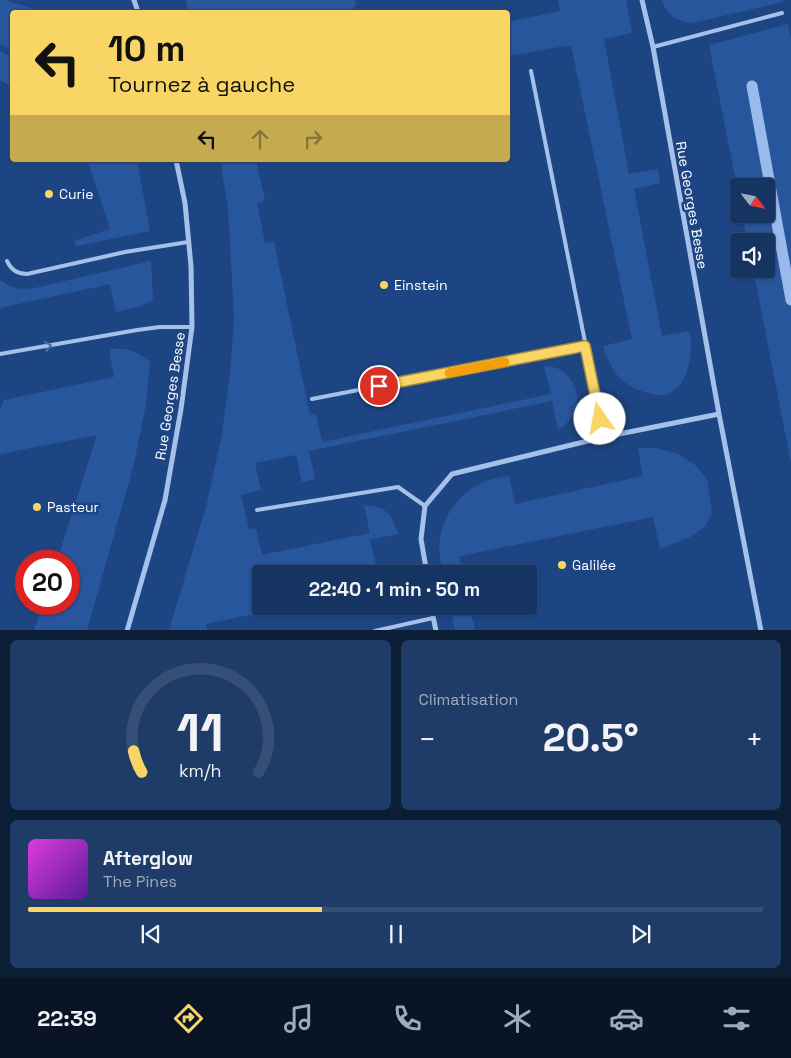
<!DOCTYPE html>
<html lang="fr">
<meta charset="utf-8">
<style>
:root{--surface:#163462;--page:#1f3c68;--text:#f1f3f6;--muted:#9eaabe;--line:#354f77;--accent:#f8d564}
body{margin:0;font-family:"Space Grotesk",sans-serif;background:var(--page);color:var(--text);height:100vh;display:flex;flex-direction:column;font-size:19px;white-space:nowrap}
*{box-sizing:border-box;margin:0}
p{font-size:16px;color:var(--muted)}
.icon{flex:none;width:28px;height:28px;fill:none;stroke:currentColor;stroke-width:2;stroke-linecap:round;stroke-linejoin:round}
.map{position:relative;height:630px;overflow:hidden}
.drawer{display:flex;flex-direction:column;gap:10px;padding:10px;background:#0c1d36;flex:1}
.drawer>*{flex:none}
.hud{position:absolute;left:10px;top:10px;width:500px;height:152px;border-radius:5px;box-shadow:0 1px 4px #0004,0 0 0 1px var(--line);background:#f8d564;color:#111;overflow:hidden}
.needle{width:32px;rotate:122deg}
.fabs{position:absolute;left:730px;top:178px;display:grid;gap:10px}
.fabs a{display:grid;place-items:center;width:45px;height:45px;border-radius:5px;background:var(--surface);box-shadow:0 1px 4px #0004,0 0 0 1px var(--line);font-size:25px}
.speed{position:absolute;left:15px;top:550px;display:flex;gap:10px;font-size:25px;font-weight:700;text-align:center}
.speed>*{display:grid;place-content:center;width:65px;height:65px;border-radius:50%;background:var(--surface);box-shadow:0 1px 4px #0004,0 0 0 1px var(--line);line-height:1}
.speed .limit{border:8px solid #d22;background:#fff;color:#111}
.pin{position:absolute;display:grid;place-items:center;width:42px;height:42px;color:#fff;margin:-21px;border:2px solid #fff;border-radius:50%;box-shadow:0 1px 5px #0007}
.me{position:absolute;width:55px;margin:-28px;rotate:348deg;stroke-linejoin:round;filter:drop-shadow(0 0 4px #0008)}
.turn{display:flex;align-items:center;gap:18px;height:105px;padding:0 15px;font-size:22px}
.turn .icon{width:65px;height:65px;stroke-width:2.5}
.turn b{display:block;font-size:35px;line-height:42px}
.lanes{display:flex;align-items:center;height:48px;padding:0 15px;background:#0003;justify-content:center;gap:25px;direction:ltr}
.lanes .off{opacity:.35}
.big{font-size:38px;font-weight:700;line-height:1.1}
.drawer .card{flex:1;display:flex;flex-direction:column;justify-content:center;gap:8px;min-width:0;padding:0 18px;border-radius:8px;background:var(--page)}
.drawer .dial{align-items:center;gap:0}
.dial svg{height:130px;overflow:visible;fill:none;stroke:var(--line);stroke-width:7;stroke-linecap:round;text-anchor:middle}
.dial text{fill:var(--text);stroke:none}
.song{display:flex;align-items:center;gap:15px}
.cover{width:60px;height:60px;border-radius:8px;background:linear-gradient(135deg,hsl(300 70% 55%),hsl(270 70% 35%))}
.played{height:5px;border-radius:2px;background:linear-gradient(90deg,var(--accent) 40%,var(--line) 40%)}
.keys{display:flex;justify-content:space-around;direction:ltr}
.heat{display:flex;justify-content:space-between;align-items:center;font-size:28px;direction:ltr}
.drawer .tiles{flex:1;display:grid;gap:10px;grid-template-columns:1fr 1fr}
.card:last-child{grid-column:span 2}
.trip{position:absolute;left:252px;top:565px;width:285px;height:50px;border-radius:5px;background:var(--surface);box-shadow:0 1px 4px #0004,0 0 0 1px var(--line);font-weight:700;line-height:50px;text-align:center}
.menu{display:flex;height:80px;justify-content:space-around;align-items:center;background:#091527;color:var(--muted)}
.menu .icon{width:35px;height:35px}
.menu .current{color:var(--accent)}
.menu b{font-size:22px;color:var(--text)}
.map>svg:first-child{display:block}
.green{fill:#28569c}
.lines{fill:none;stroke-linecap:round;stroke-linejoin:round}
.stream{stroke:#99baeb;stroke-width:11}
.lane{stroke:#a5c0e9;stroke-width:4}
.street{stroke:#a5c0e9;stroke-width:5}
.oneway{stroke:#4d70a7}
.route-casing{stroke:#a18a41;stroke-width:12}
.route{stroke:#f8d564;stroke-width:9}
.slow{stroke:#f59e0b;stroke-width:9}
.poi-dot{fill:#f8d564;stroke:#1e4583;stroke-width:2}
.labels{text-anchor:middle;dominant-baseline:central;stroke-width:5;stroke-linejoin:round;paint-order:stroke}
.poi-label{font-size:14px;fill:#fff;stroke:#1e4583;text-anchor:start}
.street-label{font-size:14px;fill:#fff;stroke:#1e4583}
</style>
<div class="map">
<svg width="791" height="631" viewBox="0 0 791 631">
<rect width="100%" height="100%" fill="#1e4583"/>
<!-- green -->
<path class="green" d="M 0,0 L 5,0 L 44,12 L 12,12 L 12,50 L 0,44 Z
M 186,0 L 355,0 L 356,4 L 351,12 L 188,12 Z
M 558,0 L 626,0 L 632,33 L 604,39 L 629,174 L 658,169 L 660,183 L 634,189 L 662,336 L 689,331 C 690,336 692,341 691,346 C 691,362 686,385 670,393 C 663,397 655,395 648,393 C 621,386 611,371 603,346 L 632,339 L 571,45 L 508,56 L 508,22 L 560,11 Z
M 662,0 L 782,0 L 783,2 L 692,23 C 677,21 666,15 662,0 Z
M 788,24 L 791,39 L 791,463 L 753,269 L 766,269 L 766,241 L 747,241 L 742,214 L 766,214 L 766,186 L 739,186 L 739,197 L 709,45 Z
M 0,51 L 12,57 L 12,87 L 0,80 Z
M 87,160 L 137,160 L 150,231 L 77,246 L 74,241 L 110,229 Z
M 220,160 L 256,160 L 265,201 L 257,203 L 265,243 L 274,242 L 310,415 L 316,414 L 322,442 L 551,394 L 544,366 C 563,366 572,377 577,394 C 578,399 578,405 576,410 C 573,419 565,425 558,430 L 552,401 L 309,451 L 315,479 L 302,482 L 296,455 L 255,463 L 261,490 L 241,495 L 249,529 L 256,528 L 262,555 L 370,533 L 364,505 C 387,507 391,513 398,534 L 370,540 L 378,574 L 261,574 L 261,606 L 293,606 L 206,624 L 207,630 L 169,630 L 206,507 L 222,434 L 230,373 L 234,319 L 232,278 L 228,208 Z
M 151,261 L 153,300 L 141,306 L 116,312 L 110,284 L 0,308 L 0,280 C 13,289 20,290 35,288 Z
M 109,349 C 129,348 135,350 150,362 L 146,405 L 133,468 L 87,630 L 34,630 L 43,604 L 69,604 L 69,561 L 57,561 L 97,435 L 0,454 L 0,410 L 4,400 L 114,377 Z
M 638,448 L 656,448 L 679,454 L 695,465 L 707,479 L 712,513 L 705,526 L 690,537 L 660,549 L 653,517 L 459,556 L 463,574 L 443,574 C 441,563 438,550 440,539 C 443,514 462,490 486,481 C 493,479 501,477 509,476 L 515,504 L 643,476 Z
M 450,606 L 469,606 L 475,630 L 455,630 Z"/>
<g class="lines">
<!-- stream -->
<path class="stream" d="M 752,86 L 791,300"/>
<!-- lane -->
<path class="lane" d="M 653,47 L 782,13
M 531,71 L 604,437
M 7,261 C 11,270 17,274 27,274 L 125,252 L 188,242
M 0,354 L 137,330 L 160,327 L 192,327
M 312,399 L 585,346
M 257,510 L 398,487 L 425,506
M 375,631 L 433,618"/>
<!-- street -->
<path class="street" d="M 134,0 L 138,12
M 642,0 L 653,47 L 719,414 L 761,631
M 427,574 L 421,539 L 425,506 L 452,474 L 604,437 L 719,414
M 431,606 L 436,631
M 127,631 L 165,500 L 181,409 L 192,327 L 191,266 L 185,203 L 176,160"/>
</g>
<!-- one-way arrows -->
<defs><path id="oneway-chevron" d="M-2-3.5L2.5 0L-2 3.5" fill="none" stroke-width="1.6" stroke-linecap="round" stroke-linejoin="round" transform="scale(1.25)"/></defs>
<use class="oneway" href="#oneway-chevron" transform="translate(48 346) rotate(-10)"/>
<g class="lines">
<defs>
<path id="route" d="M 379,386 L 585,346 L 600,419"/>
</defs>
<!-- route casing -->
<use href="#route" class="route-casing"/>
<!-- route -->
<use href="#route" class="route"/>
<!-- slow -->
<path class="slow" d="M 449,373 L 505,362"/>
</g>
<!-- markers -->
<g class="poi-dot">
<circle cx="49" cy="194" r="5"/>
<circle cx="384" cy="285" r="5"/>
<circle cx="37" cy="507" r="5"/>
<circle cx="562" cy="565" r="5"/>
</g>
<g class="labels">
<!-- poi labels -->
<g class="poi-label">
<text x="59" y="194">Curie</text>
<text x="394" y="285">Einstein</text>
<text x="47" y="507">Pasteur</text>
<text x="572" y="565">Galilée</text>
</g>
<!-- street labels -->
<g class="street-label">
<text transform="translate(692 205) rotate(80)">Rue Georges Besse</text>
<text transform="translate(170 396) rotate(-81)">Rue Georges Besse</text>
</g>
</g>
</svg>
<div class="fabs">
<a><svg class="needle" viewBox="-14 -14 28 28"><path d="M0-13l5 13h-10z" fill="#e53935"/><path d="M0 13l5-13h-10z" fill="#9eaabe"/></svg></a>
<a><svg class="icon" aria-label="sound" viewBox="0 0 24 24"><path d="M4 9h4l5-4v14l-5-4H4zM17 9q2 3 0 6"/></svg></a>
</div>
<div class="speed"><div class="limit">20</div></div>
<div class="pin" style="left:379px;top:386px;background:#d93025"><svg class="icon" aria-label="arrive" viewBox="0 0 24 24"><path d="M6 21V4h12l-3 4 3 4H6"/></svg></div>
<svg class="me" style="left:600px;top:419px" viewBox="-20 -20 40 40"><circle r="19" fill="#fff"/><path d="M0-13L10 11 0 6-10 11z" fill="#f8d564"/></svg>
<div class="trip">22:40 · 1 min · 50 m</div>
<div class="hud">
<div class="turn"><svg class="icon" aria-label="left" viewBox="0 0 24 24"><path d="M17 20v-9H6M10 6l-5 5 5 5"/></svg><div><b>10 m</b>Tournez à gauche</div></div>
<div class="lanes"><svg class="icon" aria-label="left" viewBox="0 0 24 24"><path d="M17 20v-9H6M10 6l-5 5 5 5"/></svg><svg class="icon off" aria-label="ahead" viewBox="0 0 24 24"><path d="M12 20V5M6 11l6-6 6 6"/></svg><svg class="icon off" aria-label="right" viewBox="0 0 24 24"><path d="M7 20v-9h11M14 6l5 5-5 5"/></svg></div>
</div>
</div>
<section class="drawer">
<div class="tiles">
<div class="card dial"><svg viewBox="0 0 100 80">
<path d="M14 69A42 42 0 1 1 86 69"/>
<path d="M14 69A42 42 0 0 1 9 56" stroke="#f8d564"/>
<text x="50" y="56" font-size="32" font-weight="700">11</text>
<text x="50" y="72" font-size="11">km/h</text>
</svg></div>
<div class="card"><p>Climatisation</p>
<div class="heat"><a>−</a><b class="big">20.5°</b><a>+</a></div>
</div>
<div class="card">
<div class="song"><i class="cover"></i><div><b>Afterglow</b><p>The Pines</p></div></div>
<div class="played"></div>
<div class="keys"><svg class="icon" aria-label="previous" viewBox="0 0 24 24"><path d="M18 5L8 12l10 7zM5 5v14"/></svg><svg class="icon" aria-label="pause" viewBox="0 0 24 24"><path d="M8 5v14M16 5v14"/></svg><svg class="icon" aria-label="next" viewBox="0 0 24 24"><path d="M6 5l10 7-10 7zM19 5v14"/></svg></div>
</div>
</div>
</section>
<nav class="menu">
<b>22:39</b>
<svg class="icon current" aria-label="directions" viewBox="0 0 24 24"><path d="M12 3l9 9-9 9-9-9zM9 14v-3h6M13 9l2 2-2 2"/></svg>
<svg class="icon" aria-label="music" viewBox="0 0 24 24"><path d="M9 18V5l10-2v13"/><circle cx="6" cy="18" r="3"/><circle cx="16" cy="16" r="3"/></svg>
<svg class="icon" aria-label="phone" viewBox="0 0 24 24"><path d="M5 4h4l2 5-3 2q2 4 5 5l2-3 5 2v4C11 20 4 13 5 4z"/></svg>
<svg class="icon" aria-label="climate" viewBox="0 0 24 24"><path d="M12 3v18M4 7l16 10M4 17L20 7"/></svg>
<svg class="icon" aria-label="car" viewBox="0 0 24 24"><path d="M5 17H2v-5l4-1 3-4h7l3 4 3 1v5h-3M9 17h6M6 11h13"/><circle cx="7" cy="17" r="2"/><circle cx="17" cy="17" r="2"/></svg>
<svg class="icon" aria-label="filters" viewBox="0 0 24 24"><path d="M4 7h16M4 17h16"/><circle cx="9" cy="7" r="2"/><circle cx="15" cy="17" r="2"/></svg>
</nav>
